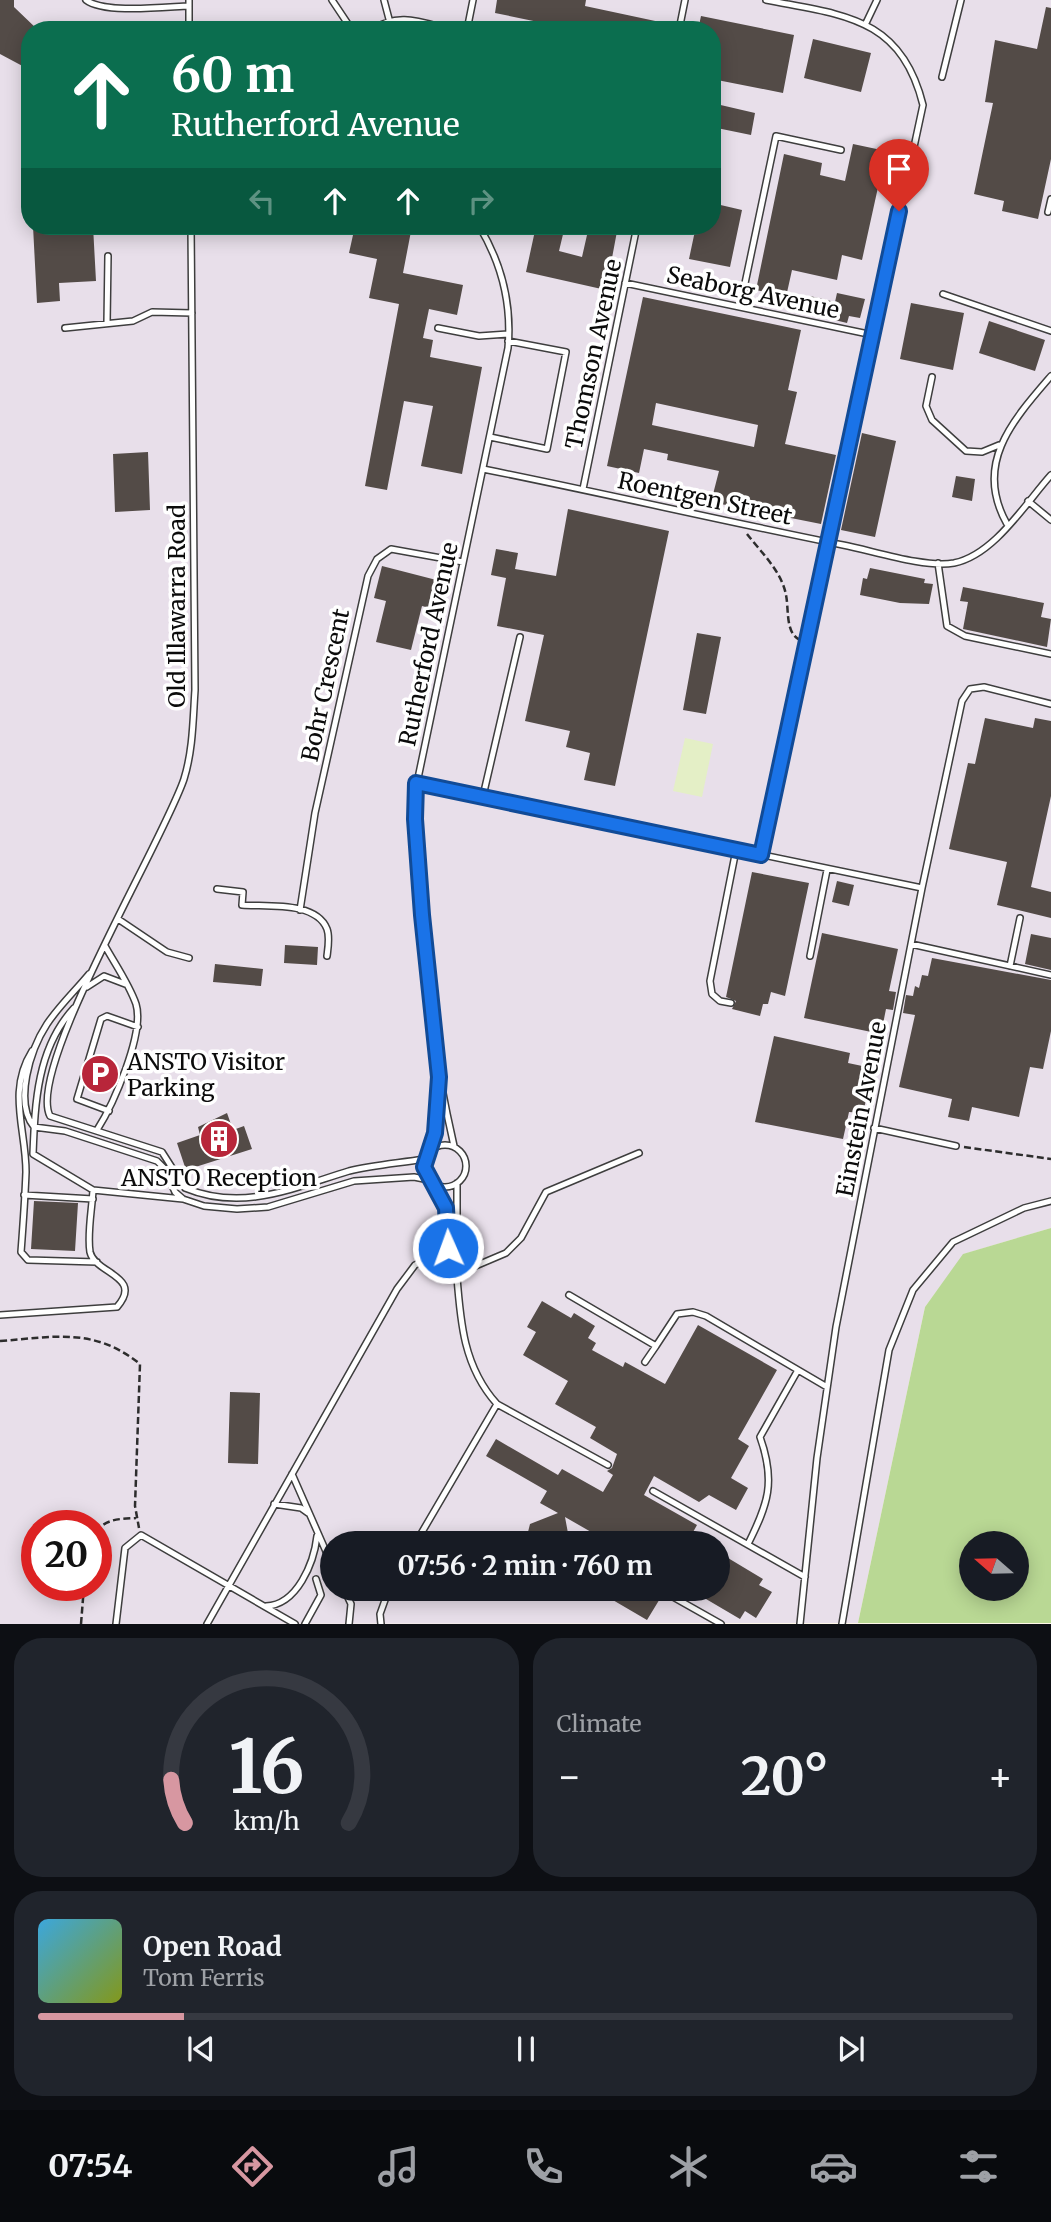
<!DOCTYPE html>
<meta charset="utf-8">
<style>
:root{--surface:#171b24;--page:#20242c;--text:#f1f3f6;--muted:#9ea1a6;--line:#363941;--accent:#d797a1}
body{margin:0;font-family:Merriweather,serif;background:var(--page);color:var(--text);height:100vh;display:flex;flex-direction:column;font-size:26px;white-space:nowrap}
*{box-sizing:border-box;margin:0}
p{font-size:23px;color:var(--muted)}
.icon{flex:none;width:38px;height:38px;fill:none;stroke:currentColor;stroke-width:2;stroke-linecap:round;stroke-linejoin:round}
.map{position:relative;height:1624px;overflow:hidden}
.side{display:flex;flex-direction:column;gap:14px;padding:14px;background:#0d0f14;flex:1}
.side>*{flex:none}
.top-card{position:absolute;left:21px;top:21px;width:700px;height:214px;border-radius:28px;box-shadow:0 4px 18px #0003;background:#0b6e4f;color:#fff;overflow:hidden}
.needle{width:46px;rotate:290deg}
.tools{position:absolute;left:959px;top:1531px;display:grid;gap:14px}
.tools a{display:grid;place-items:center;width:70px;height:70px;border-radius:50%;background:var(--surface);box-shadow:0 4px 18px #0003;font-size:35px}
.speed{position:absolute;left:21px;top:1510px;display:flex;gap:14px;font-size:35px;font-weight:700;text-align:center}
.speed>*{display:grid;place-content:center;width:91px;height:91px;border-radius:50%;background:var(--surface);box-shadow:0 4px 18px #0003;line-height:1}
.speed .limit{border:10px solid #d22;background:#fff;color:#111}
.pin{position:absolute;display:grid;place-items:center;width:60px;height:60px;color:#fff;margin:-72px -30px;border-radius:50% 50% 50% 0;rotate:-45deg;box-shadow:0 0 7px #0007}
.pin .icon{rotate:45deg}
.me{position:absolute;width:77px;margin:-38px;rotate:358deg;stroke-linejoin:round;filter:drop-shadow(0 0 5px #0008)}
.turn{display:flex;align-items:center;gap:24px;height:147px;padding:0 35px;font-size:32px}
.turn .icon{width:91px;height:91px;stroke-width:2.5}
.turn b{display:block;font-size:49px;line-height:60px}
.lanes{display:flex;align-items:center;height:66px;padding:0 35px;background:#0003;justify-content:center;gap:35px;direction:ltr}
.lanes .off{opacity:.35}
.big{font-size:52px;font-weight:700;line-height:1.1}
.side .card{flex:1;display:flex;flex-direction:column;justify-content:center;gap:10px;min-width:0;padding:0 24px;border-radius:28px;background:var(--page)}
.side .dial{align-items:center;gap:0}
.dial svg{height:182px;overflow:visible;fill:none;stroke:var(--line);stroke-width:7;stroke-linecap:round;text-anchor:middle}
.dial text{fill:var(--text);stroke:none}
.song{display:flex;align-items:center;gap:21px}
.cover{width:84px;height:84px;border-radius:10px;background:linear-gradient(135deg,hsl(200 70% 55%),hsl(70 70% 35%))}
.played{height:7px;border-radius:4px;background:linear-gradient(90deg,var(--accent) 15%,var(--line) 15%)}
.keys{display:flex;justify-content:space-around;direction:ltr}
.heat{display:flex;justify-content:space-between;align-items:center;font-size:38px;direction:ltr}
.side .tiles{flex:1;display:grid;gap:14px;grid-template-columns:1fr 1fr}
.card:last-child{grid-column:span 2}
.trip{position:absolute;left:320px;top:1531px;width:410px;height:70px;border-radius:35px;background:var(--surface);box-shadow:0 4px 18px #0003;font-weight:700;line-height:70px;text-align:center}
.tabs{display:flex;height:112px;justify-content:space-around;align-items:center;background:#090b0e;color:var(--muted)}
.tabs .icon{width:49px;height:49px}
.tabs .current{color:var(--accent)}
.tabs b{font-size:32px;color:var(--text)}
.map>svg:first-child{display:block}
.industrial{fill:#e8dfea;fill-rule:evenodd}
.forest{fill:#b9d894;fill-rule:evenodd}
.pitch{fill:#e4efc6}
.building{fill:#534b47;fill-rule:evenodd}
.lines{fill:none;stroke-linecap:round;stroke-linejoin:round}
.lane-casing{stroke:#3e3e3e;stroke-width:8}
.path{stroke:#2d2d2d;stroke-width:2.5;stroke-dasharray:7 3.5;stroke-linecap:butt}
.lane{stroke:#fff;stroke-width:5}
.route-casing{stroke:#114b97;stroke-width:18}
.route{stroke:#1a73e8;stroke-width:12}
.labels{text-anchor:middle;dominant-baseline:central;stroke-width:7;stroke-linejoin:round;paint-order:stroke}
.street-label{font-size:23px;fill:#0b0b0b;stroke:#fff}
.poi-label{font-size:23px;fill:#0b0b0b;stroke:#fff;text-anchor:start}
</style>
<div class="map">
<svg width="1051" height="1624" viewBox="0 0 1051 1624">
<rect width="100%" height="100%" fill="#fff8e9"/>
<!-- industrial -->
<path class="industrial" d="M 0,0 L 1051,0 L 1051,1228 L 964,1254 L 925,1307 L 858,1623 L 0,1624 ZM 30,30 L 712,30 L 712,226 L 30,226 ZM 37,1526 L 96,1526 L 96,1586 L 37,1586 ZM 332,1544 L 718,1544 L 718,1589 L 332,1589 Z"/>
<!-- forest -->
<path class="forest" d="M 1051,1228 L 1051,1623 L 858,1623 L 925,1307 L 963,1254 ZM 971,1544 L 1017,1544 L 1017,1589 L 971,1589 Z"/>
<!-- pitch -->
<path class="pitch" d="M 685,738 L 713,744 L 702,797 L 673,791 Z"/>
<!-- building -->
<path class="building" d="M 0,0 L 14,0 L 14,7 L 38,30 L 30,30 L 30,70 L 0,54 Z
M 497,0 L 586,0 L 585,6 L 674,25 L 674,30 L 601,30 L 602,25 L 582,21 L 580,30 L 577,30 L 495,13 Z
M 1046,7 L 1051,8 L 1051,159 L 1038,219 L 1002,211 L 1004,201 L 974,194 L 993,103 L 985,102 L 995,40 L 1037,49 Z
M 701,16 L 794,35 L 783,93 L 712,79 L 712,30 L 698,30 Z
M 813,39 L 871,53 L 861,92 L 804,78 Z
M 712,103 L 755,113 L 751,135 L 712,127 Z
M 853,144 L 886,151 L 862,260 L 842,255 L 837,280 L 792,270 L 786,297 L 756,290 L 784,154 L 822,163 L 820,175 L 845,181 Z
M 712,203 L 742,210 L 730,267 L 689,259 L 696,226 L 712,226 Z
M 33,226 L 93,226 L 96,281 L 59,283 L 60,301 L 37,303 Z
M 355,226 L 412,226 L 403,273 L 463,285 L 457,315 L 429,309 L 423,338 L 433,340 L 430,357 L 482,367 L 462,474 L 421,466 L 433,406 L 404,401 L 387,490 L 365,486 L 399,304 L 369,298 L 377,259 L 349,253 Z
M 536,226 L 565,226 L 559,251 L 582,257 L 587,235 L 567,230 L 567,226 L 618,226 L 606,290 L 526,272 Z
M 837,293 L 865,299 L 860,318 L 849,316 L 847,323 L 806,313 L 810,296 L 835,302 Z
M 643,297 L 801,330 L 788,390 L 797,392 L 785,444 L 836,455 L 821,524 L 711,502 L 719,471 L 667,460 L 668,454 L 644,449 L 639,473 L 607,466 ZM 656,403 L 758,425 L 754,447 L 652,425 Z
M 911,303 L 964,313 L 953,370 L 900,359 Z
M 989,321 L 1045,340 L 1035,371 L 979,353 Z
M 862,433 L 896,441 L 875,537 L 841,530 Z
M 148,452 L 150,510 L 115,512 L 113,454 Z
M 956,476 L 975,479 L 972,501 L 952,497 Z
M 568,509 L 669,531 L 615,786 L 584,780 L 590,753 L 566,747 L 570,731 L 525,721 L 544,635 L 497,626 L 506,578 L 491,575 L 496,549 L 518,553 L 515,569 L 556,576 Z
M 382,566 L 448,583 L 441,611 L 422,606 L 411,650 L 376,642 L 386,601 L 374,598 Z
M 870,568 L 925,579 L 924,583 L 933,584 L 929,604 L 900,603 L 860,595 L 863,578 L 867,579 Z
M 963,587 L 1044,603 L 1041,617 L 1051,619 L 1047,647 L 963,629 L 968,602 L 960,601 Z
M 697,633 L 721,637 L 706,714 L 683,710 Z
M 985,718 L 1033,728 L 1035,718 L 1051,721 L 1051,796 L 1031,887 L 1051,892 L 1051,918 L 997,905 L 1007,862 L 949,849 L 968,763 L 975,764 Z
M 752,872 L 809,883 L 785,996 L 771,992 L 768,1004 L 763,1004 L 760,1016 L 732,1009 L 736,1001 L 726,997 Z
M 837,881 L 854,885 L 849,906 L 832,902 Z
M 822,933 L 898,949 L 889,991 L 896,992 L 893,1010 L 886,1009 L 881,1034 L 804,1018 Z
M 1031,934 L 1051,938 L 1051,970 L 1025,964 Z
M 285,945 L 318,947 L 317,965 L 284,963 Z
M 932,958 L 1051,980 L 1051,1031 L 1043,1069 L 1030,1067 L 1019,1117 L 972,1107 L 969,1121 L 948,1117 L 952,1099 L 899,1087 L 915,1015 L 903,1013 L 906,995 L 913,996 L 915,986 L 919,988 L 922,975 L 928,976 Z
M 215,964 L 263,969 L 261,986 L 213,982 Z
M 774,1036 L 850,1053 L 848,1063 L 867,1067 L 860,1099 L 866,1100 L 863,1113 L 849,1112 L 843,1139 L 755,1122 Z
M 227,1113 L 233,1130 L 244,1126 L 252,1149 L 186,1170 L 177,1143 L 200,1135 L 198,1127 Z
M 34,1201 L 78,1203 L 75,1251 L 31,1249 Z
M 542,1301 L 571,1318 L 574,1313 L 595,1326 L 588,1338 L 596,1343 L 592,1350 L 623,1367 L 625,1362 L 665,1384 L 698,1325 L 777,1370 L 738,1439 L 749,1446 L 731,1478 L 748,1488 L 736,1510 L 709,1495 L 699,1502 L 654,1476 L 644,1495 L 697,1525 L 688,1541 L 684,1539 L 681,1544 L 649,1544 L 636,1536 L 632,1544 L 612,1544 L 565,1517 L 570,1544 L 525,1544 L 530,1524 L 558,1513 L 540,1503 L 547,1491 L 486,1456 L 496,1439 L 558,1475 L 562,1469 L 603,1492 L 613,1475 L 607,1471 L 612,1468 L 617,1454 L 590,1438 L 596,1427 L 555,1404 L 568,1381 L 523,1355 L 536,1332 L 527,1327 Z
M 230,1392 L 260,1393 L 258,1464 L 228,1463 Z
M 718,1552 L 763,1579 L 759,1585 L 772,1592 L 756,1618 L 745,1611 L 740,1619 L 689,1589 L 718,1589 Z
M 594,1589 L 646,1589 L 661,1597 L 647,1620 Z"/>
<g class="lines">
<defs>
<path id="lane" d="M 86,0 C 104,14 165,7 189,6
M 332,0 L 352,30
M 384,0 L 389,19
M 866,23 L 877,0
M 189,30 L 189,0
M 372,30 C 398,11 423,23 452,30
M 467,30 L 473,0
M 679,30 L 685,0
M 942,77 L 961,0
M 1048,212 L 1051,199
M 191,226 L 195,690 C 193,719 193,750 184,779 C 164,840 26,1069 50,1116 L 162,1152 L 185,1188 C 243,1212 293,1188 349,1171 C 373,1165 400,1163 424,1159
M 625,283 L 873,335
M 943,294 L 1051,331
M 740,307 L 776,136 L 841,150
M 107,323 L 108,256
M 65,328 L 133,321 L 152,312 L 192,313
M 438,328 L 479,336 L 508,334
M 932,377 L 926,406 L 932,420 L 966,451 L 982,452 L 999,445
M 490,437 L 547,449 L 566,352 L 508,341
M 483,469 C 603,493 723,521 843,545 C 874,551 924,568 954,563 C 994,555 1025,504 1051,475
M 583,489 L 637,226
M 1028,501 L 1051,520
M 1007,524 C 973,464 1013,420 1051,376
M 938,563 L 947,626 L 965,636 L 1051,654
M 417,783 L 922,888
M 483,796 L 520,637
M 762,855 L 923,105 C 901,16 842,15 766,0
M 217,889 L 243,892 L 242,905 C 267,907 316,901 327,929 C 330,937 328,948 327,956
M 300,910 L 315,813 L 368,576 L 377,559 L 391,549 L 463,562
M 118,919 L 167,952 L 189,958
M 911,944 L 1051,975
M 810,956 L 827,870
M 1010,966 L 1020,918
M 89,974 C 75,991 59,1006 47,1024 C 30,1050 14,1102 34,1127 L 65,1131 L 157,1161 L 164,1168 L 175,1192 L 183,1199 L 204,1206 L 237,1209 L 268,1207 L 354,1181 L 414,1177 L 429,1180
M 87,987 L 104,976 L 125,984
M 731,1003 L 720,1001 L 712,994 L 710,981 L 736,850
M 74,1008 C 37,1048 35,1103 33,1154 L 93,1190 L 183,1199
M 32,1051 C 7,1091 26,1129 26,1172 C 25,1198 23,1226 21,1252 L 28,1260 L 97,1262
M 109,1111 L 77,1099 L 101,1019 L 107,1016 L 138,1027
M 874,1128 L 956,1146
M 97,1130 C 113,1105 145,1033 136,1004 C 129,984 115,964 105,946
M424 1166a21 21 0 1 1 42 0a21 21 0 1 1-42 0Z
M 454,1146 C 428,1032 412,900 417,783 L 508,348 C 512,304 502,264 479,226
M 432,1148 L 439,1082
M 434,1185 L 446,1207 L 449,1242
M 24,1195 L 93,1199
M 441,1252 L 456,1264 L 473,1267 L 506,1253 L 521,1238 L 546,1192 L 639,1153
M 456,1264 C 460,1315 461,1364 497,1404 L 608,1465
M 569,1295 L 656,1346 L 677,1314 L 693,1312 L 706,1316 L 827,1387
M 0,1315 L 117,1307 C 144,1276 95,1274 90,1252 C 87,1234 92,1209 93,1190
M 645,1362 L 656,1346
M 292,1474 L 332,1565
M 653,1491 L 805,1577
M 274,1504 L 301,1508 L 308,1513
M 415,1544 L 497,1404
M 748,1544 C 768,1504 776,1482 760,1437 L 798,1370
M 344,1589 L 351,1604 L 349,1624
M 659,1589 L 721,1624
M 266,1606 C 297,1605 314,1563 317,1536
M 116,1624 L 125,1548 L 141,1535 L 295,1624
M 207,1624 L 397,1289 L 415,1265 L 448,1248 L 457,1229 L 457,1183
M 305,1624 L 321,1595 L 316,1579
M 381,1624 L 380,1614 L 389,1589
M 800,1624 L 817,1458 L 836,1327 L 922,888 L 962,701 L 970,689 L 984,687 L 1051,704
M 842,1624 L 889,1350 L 913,1290 L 953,1242 L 1024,1208 L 1051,1201"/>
</defs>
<!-- lane casing -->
<use href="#lane" class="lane-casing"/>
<!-- path -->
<path class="path" d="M 747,534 C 761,552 782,572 786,595 C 789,609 785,633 800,640
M 964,1147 L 1051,1159
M 0,1341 C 54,1337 94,1327 140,1364 L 135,1506 L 139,1528
M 96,1532 C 106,1518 121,1519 136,1518
M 81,1624 L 84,1586"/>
<!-- lane -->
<use href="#lane" class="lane"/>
</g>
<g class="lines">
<defs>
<path id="route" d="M 448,1248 L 446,1208 L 424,1167 L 435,1133 L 439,1077 L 422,915 L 415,819 L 416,783 L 761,855 L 899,211"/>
</defs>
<!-- route casing -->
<use href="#route" class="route-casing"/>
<!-- route -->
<use href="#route" class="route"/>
</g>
<!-- icons -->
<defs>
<symbol id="parking-disc" viewBox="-11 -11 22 22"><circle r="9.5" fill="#b8263a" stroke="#fff"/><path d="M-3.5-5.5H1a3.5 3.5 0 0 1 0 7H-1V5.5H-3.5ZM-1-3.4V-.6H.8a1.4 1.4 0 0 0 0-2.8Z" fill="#fff"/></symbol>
<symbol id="building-disc" viewBox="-11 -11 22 22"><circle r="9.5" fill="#b8263a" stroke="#fff"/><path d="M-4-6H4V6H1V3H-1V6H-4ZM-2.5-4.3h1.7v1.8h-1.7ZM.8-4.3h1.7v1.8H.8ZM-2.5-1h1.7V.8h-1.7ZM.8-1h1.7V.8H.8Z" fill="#fff"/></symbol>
</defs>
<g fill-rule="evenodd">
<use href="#parking-disc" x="78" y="1052" width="44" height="44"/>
<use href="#building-disc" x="197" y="1117" width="44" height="44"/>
</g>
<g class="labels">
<!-- street labels -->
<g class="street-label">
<text transform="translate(753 292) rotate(12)">Seaborg Avenue</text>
<text transform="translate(593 354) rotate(-78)">Thomson Avenue</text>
<text transform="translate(705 498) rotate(12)">Roentgen Street</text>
<text transform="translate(176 606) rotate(-90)">Old Illawarra Road</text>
<text transform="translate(428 644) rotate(-78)">Rutherford Avenue</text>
<text transform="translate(325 685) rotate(-78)">Bohr Crescent</text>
<text transform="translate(861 1109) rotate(-79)">Einstein Avenue</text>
</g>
<!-- poi labels -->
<g class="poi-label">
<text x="127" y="1061">ANSTO Visitor<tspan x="127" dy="26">Parking</tspan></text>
<text x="219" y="1177" text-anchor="middle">ANSTO Reception</text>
</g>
</g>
</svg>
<div class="tools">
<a><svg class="needle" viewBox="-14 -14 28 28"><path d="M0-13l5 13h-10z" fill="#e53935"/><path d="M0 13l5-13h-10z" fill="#9ea1a6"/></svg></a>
</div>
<div class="speed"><div class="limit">20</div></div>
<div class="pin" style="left:899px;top:211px;background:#d93025"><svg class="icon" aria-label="arrive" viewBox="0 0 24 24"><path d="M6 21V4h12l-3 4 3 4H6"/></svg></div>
<svg class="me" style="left:448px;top:1248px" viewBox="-20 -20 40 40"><circle r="17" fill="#1a73e8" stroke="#fff" stroke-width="3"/><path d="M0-11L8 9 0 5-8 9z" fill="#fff"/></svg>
<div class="trip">07:56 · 2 min · 760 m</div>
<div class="top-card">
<div class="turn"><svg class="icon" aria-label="ahead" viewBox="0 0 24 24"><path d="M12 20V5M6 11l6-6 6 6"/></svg><div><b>60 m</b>Rutherford Avenue</div></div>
<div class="lanes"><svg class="icon off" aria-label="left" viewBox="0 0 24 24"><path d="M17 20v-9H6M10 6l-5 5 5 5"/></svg><svg class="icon" aria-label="ahead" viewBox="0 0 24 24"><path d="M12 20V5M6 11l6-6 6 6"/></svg><svg class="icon" aria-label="ahead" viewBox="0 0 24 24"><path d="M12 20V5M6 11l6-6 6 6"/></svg><svg class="icon off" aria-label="right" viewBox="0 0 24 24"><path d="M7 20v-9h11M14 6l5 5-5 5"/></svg></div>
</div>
</div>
<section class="side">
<div class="tiles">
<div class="card dial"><svg viewBox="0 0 100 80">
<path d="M14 69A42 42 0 1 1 86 69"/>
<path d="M14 69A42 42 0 0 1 8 50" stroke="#d797a1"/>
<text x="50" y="56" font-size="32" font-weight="700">16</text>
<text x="50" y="72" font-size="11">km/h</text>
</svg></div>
<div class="card"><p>Climate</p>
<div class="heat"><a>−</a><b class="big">20°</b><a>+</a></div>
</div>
<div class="card">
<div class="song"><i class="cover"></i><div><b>Open Road</b><p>Tom Ferris</p></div></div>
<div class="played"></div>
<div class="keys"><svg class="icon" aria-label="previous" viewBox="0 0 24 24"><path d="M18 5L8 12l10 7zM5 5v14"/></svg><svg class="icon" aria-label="pause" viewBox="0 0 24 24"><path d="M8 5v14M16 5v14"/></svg><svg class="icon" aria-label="next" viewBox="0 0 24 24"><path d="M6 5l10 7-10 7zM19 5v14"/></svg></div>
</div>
</div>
</section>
<nav class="tabs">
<b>07:54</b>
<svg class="icon current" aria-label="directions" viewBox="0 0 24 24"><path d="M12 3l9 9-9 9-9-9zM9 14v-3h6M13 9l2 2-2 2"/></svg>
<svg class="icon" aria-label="music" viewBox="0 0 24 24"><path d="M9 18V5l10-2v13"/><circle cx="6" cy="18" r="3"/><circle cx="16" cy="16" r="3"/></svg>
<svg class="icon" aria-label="phone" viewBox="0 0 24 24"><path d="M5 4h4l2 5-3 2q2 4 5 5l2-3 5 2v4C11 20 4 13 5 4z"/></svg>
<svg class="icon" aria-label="climate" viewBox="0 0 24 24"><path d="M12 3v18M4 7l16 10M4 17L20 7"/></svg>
<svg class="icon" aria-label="car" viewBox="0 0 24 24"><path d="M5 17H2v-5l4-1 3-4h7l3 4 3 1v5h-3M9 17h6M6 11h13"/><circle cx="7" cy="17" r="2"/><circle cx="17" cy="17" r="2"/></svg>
<svg class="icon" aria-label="filters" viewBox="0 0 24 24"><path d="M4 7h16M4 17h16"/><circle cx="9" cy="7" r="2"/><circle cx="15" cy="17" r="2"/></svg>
</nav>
